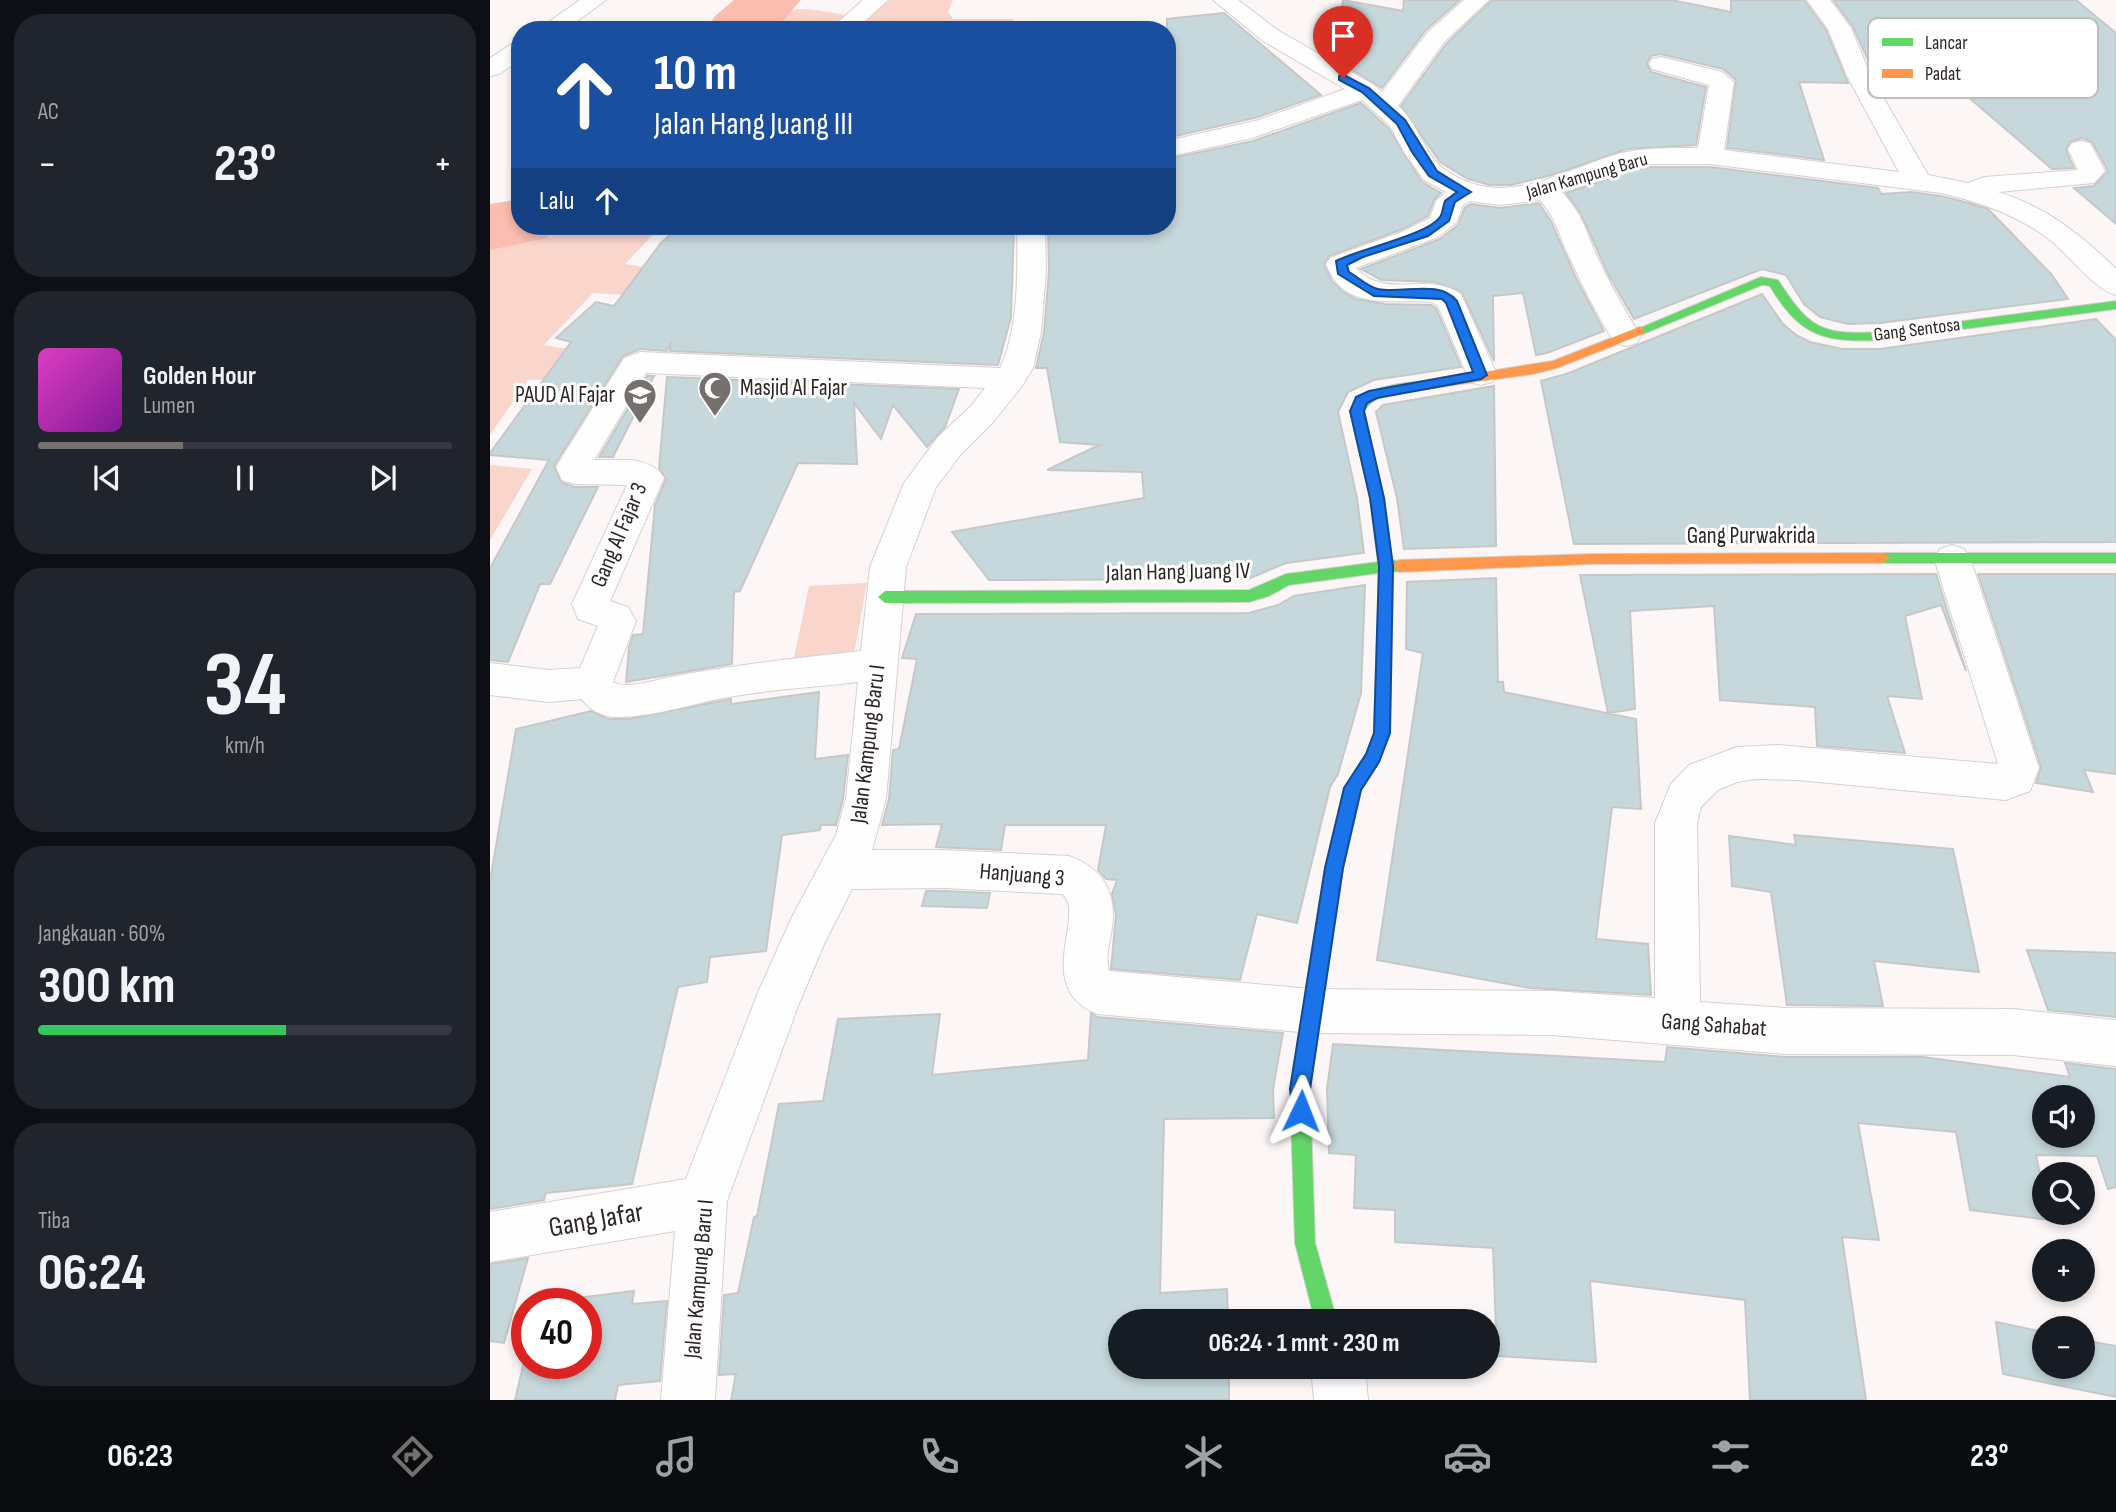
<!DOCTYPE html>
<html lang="id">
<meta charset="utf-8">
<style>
:root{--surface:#171b24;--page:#20242c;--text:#f1f3f6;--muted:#9ea1a6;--line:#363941;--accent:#756f6e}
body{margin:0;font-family:"Sofia Sans Condensed",sans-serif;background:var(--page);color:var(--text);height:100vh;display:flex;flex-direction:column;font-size:26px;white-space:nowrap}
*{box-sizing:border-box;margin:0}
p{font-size:23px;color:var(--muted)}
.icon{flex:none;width:38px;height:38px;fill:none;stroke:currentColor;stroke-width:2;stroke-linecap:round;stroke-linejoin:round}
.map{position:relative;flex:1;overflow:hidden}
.drawer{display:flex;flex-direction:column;gap:14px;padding:14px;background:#0d0f14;width:490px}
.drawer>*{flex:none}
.guide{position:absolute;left:21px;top:21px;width:665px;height:214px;border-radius:28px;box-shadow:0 4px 10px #0003;background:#1a4fa0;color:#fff;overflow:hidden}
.fabs{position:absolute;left:1542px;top:1085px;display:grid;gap:14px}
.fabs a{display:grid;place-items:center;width:63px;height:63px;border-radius:50%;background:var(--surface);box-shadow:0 4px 10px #0003;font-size:35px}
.speed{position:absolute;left:21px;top:1288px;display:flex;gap:14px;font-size:35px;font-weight:700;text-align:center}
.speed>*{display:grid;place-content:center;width:91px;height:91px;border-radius:50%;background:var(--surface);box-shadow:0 4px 10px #0003;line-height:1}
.speed .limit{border:10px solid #d22;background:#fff;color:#111}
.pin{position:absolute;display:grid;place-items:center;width:60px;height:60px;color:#fff;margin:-72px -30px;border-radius:50% 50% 50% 0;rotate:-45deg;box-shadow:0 0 7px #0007}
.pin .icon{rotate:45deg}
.me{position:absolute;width:77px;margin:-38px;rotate:2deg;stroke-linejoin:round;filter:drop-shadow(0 0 5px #0008)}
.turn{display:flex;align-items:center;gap:24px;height:147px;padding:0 28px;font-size:32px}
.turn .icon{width:91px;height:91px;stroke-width:2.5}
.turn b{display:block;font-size:49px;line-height:60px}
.then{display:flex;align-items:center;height:66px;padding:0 28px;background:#0003;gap:14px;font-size:26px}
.big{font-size:52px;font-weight:700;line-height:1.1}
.drawer .card{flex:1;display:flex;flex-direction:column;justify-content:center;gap:10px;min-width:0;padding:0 24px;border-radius:28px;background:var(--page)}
.drawer .dial{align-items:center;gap:0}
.dial b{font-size:91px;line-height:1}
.song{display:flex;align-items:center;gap:21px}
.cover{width:84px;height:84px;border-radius:10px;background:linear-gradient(135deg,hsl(310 70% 55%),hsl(290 70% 35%))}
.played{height:7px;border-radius:4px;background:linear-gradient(90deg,var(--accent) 35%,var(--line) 35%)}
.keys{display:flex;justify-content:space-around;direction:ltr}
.heat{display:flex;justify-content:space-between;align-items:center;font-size:38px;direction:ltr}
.charge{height:10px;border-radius:5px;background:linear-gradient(90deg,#34c759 60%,var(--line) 0)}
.trip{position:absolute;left:618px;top:1309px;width:392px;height:70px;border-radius:35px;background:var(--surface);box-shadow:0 4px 10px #0003;font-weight:700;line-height:70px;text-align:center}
.tab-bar{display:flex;height:112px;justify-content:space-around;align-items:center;background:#090b0e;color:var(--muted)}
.tab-bar .icon{width:49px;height:49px}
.tab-bar .active{color:var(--accent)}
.tab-bar b{font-size:32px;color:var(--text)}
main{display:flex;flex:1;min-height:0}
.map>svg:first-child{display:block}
.green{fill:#f9d5cc}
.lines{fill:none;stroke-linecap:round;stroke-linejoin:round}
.river{fill:#fabdaf;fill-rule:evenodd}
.building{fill:#c6d8dc;stroke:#c6c8c8;stroke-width:2;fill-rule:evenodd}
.street-casing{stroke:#d6d0cf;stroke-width:2}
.fast-casing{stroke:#d6d0cf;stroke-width:2}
.slow-casing{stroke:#d6d0cf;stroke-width:2}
.street{fill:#fffefe;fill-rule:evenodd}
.fast{fill:#63d668;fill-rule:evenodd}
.slow{fill:#ff974d;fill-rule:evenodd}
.route{fill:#1a73e8;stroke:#114b97;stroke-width:2}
.labels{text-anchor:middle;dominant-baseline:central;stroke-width:6;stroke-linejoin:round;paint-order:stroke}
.far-street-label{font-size:19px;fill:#2d2624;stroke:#fff}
.poi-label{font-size:23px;fill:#2d2624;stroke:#fff;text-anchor:start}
.street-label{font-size:23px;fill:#2d2624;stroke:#fff}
.near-street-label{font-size:28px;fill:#2d2624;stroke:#fff}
.key{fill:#fff;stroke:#c0bebd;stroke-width:2}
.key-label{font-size:19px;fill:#2d2624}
</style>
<main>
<section class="drawer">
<div class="card"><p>AC</p>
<div class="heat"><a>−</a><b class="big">23°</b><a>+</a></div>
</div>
<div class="card">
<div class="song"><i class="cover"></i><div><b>Golden Hour</b><p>Lumen</p></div></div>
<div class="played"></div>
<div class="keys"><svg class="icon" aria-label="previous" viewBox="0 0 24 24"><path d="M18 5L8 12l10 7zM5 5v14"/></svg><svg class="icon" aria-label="pause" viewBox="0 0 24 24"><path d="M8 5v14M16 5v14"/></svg><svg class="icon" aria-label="next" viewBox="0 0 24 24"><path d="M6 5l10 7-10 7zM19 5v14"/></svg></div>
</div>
<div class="card dial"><b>34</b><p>km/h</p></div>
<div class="card"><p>Jangkauan · 60%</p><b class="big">300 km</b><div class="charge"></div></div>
<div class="card"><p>Tiba</p><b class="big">06:24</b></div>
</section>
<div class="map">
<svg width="1626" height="1400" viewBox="0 0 1626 1400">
<rect width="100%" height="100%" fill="#fcf7f6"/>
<!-- green -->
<path class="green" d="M 383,0 L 463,0 L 458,12 L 463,19 L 523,19 L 521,30 L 264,30 C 296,0 318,9 360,16 Z
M 60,226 L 171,226 L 135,264 L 205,274 L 200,299 L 103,293 L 54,345 L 116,355 L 110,379 L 38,380 L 0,435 L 0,239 Z
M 0,465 L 42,469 L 0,540 Z
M 377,583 L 362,664 L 302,667 L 319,586 Z"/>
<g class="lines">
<!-- river -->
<path class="river" d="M 244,0 L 311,0 L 285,30 L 216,30 L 225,16 Z
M 30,199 L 30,226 L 65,226 L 57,238 L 0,250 L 0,204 Z"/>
</g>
<!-- building -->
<path class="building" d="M 853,0 L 913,11 L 914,0 L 970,0 L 936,30 L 892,88 L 844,59 Z
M 1002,0 L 1181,0 L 1241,12 L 1241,0 L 1314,0 L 1336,30 L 1358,83 L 1309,82 L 1334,160 L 1237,148 L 1246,80 L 1233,69 L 1170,54 L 1161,56 L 1157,63 L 1161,72 L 1216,87 L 1206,145 L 1137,149 L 1062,175 L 1021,185 L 1000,185 L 978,179 L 950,162 L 911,106 L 956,44 Z
M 1343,0 L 1586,0 L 1626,33 L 1626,224 L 1584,188 L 1604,186 L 1618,171 L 1602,142 L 1592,138 L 1580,142 L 1576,150 L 1584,168 L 1562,169 L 1407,36 L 1437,85 L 1389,84 L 1363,27 Z
M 734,13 L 831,95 L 768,117 L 677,138 L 677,19 Z
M 871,103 L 898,128 L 932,182 L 951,193 L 944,200 L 938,216 L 913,229 L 839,256 L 834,265 L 842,281 L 853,292 L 866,299 L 895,304 L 941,305 L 946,308 L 971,367 L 884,380 L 858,392 L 848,412 L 867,498 L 874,553 L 796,563 L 758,579 L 499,580 L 462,532 L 654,498 L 652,472 L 557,470 L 609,445 L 570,442 L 557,368 L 546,368 L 554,332 L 559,271 L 558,226 L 677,226 L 677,159 L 763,141 Z
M 1160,167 L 1220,167 L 1388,188 L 1391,194 L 1421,192 L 1451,196 L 1479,203 L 1498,209 L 1562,275 L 1578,299 L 1390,323 L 1358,324 L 1330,317 L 1314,304 L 1296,275 L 1272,269 L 1144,319 L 1118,274 L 1091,214 L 1076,193 L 1142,170 Z
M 1049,203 L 1061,221 L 1086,278 L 1114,331 L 1057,353 L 1046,355 L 1033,293 L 1003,296 L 1004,361 L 972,292 L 945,282 L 891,280 L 871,269 L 950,239 L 968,225 L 975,207 L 981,204 L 1010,208 Z
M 190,226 L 524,226 L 521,317 L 508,365 L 180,351 L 181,342 L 177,351 L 150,349 L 133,356 L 64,466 L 71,482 L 84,487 L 108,487 L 60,584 L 50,584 L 18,662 L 0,660 L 0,568 L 59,460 L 0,455 L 0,453 L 81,342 L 66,338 L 106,302 L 124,306 L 171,243 Z
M 1272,294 L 1293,324 L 1306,335 L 1320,342 L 1352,349 L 1390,349 L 1606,319 L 1626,340 L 1626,542 L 1084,544 L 1051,381 L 1079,373 Z
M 157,376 L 164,376 L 123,457 L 109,457 Z
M 177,377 L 469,389 L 455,427 L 437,447 L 403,405 L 391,439 L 364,403 L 367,464 L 308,463 L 250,591 L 244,592 L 242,664 L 136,682 L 139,647 L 143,635 L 153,634 L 165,505 L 176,479 L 169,468 Z
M 1004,386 L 1006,546 L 914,549 L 907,498 L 886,412 L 893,405 Z
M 1446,574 L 1476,671 L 1451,605 L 1415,616 L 1432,699 L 1397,696 L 1415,753 L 1327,746 L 1325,707 L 1230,700 L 1224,606 L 1140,611 L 1145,709 L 1118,713 L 1090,575 Z
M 1488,574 L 1626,574 L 1626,774 L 1594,770 L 1603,792 L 1546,783 L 1551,767 Z
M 1006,578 L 1008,682 L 1013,682 L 1014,692 L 1146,719 L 1151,809 L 1122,807 L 1106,939 L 1158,944 L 1161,995 L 1040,988 L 887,960 L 933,653 L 916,649 L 917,582 Z
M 875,585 L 871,693 L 848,774 L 840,787 L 807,923 L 767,914 L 750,980 L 621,969 L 626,915 L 622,894 L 627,880 L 616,879 L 608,870 L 616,825 L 515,825 L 511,850 L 446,847 L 452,824 L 392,825 L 399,799 L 403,750 L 409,749 L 427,659 L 412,658 L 426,614 L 759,613 L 788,605 L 804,596 Z
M 329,692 L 325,759 L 358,755 L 353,799 L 346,825 L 331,825 L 330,830 L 292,835 L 276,951 L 220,957 L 217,982 L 188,987 L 142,1184 L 56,1193 L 54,1200 L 0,1209 L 0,881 L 26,729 L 101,711 L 118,719 L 139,719 L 241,699 L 241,704 Z
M 1304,835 L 1463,849 L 1489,972 L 1384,961 L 1393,1006 L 1297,1005 L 1281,892 L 1242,886 L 1239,836 L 1306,845 Z
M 436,891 L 454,891 L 500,893 L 497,908 L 432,906 Z
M 1537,950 L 1626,953 L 1626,1017 L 1558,1010 Z
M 601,1013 L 607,1017 L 793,1033 L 783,1089 L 784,1118 L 674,1119 L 670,1293 L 737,1289 L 738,1321 L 630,1321 L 630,1367 L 739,1367 L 739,1400 L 241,1400 L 246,1374 L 229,1375 L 234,1295 L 248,1293 L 264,1217 L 267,1216 L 289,1104 L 333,1101 L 348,1019 L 450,1014 L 442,1075 L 598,1060 Z
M 843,1044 L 1175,1062 L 1177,1047 L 1296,1057 L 1433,1057 L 1580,1077 L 1575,1063 L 1626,1069 L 1626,1187 L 1618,1189 L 1607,1156 L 1546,1155 L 1554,1194 L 1554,1213 L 1558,1213 L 1560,1220 L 1480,1210 L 1466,1132 L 1368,1123 L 1389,1240 L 1352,1237 L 1376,1400 L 1260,1400 L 1255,1300 L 1100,1281 L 1106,1362 L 1007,1356 L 1003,1248 L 905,1242 L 905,1210 L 864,1208 L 866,1155 L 839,1153 L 837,1089 ZM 1554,1097 L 1592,1097 L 1592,1136 L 1554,1136 Z
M 38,1258 L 14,1343 L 0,1341 L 0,1264 Z
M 144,1291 L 142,1304 L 177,1301 L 170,1381 L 128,1385 L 125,1400 L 25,1400 L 37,1349 L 37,1363 L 96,1363 L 96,1304 L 47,1303 Z
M 1506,1322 L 1554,1332 L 1554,1367 L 1592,1367 L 1592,1340 L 1626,1346 L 1626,1397 L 1513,1374 Z"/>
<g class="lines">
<defs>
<path id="street" d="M 90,0 L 116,0 L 75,30 L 47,30 Z
M 373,0 L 398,0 L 365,30 L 339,30 Z
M 723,0 L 748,0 L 789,31 L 884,85 L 892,92 L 938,32 L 974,0 L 999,0 L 954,42 L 908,106 C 928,123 935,156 955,170 C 1016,211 1068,171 1128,154 C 1154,147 1181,148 1208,148 L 1219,85 L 1162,69 L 1159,64 L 1162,59 L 1171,57 L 1232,72 L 1244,82 L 1234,150 L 1409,172 L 1357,76 L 1338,29 L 1317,0 L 1340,0 L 1361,28 L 1381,76 L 1438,175 L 1478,183 L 1494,177 L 1588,170 L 1578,149 L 1582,143 L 1591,141 L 1600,143 L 1615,171 L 1604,183 L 1508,192 C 1555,206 1592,235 1626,269 L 1626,295 C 1605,290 1579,255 1560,240 C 1528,215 1490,202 1451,193 L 1220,164 L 1160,164 L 1141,167 L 1072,192 C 1093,216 1094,227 1106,254 C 1119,282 1134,310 1151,336 L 1147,343 L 1136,346 L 1125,343 C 1107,315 1092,285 1078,254 C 1068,232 1067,220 1050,200 L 1010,205 L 980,201 L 973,205 L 966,223 L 948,237 L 866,268 C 896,301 936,270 971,294 L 1007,375 L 1002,382 L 991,385 L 980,382 L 948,306 L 942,302 C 901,298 855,313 836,264 L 840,258 L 914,231 L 940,218 L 946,201 L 956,192 L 934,180 L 914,152 L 900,126 L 872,100 L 762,138 L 677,157 L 677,141 L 769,120 L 855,89 L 773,41 Z
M 30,42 L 30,60 L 9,74 L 0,76 L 0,58 L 22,44 Z
M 527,226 L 555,226 L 556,271 L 551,332 L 543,368 L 532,386 L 504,421 L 472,453 L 446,487 L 416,567 L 396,799 L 382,850 L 454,850 L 579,856 C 612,868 627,891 622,928 C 620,942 615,957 619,971 L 821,989 L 1063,991 L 1165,998 L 1165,823 L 1181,784 L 1199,765 L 1247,747 L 1287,745 L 1508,764 L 1444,558 L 1450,549 L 1462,545 L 1474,549 L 1480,558 L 1549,768 L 1540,791 L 1516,800 L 1308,780 L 1266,779 L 1247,782 L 1228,790 L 1211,807 L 1207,823 L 1210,1002 L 1296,1008 L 1523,1009 L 1626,1020 L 1626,1066 L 1523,1055 L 1296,1054 L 1063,1035 L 821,1033 L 607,1014 C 541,987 598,914 572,894 L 454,888 L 362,889 L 335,942 L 308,1006 L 237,1201 L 225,1400 L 171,1400 L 185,1231 L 0,1262 L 0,1212 L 196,1179 L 269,990 L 303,915 L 346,835 L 356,799 L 368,682 C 327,687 286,689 245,696 C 205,702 164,718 123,717 C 112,716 98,709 92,699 L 59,702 L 0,695 L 0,663 L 59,670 L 90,668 L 108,626 L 88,619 L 82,604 L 137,485 L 84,484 L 72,480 L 66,467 L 134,358 L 150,352 L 510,368 C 529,329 528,269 527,226 ZM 156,373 L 495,388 L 482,405 L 448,437 L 414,483 L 380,567 L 371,651 C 307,658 244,665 180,677 C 165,680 136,690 123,682 L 146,621 L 138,607 L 120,601 L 174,478 C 160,454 128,461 104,460 Z
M 821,1367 L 875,1367 L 878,1400 L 824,1400 Z"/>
<path id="fast" d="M 1271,277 L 1288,280 C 1320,330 1332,335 1390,332 L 1626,301 L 1626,309 L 1390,340 C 1334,343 1309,336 1280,286 L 1272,285 L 1153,334 L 1145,334 L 1143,331 Z
M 943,380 L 948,381 L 948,387 C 924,393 889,387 874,411 L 894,498 L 902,560 L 914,562 L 916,566 L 914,570 L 903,572 L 900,733 L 889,762 L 871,790 L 853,868 L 820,1089 L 825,1243 L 847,1321 L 825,1321 L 805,1243 L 800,1089 L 835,868 L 855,788 L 876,754 L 884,733 L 889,573 L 799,585 L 779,596 L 759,602 L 395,603 L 388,597 L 395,591 L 759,590 L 796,574 L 888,562 L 880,498 L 860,411 C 878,382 913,384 943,380 Z
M 1393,553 L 1626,553 L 1626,563 L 1393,563 L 1386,558 Z"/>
<path id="slow" d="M 1149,327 L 1153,328 L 1153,334 L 1067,368 L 1043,374 L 943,388 L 937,384 L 943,380 L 1063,361 Z
M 1393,553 L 1400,558 L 1393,563 L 1103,564 L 909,572 L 902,566 L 909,560 L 1103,554 Z"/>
</defs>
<!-- street casing -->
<use href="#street" class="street-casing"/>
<!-- fast casing -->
<use href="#fast" class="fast-casing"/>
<!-- slow casing -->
<use href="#slow" class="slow-casing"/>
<!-- street -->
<use href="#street" class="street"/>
<!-- fast -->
<use href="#fast" class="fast"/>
<!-- slow -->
<use href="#slow" class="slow"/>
</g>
<!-- route -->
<path class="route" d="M 849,76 L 856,76 L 879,88 L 915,120 L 947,171 L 981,192 L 965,202 L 959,221 L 938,236 L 873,257 L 857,265 L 859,272 C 868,277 878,287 888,289 C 913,294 949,279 967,301 L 997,375 L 991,379 L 887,398 L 877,403 L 874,411 L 894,498 L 903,566 L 900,733 L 889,762 L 871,790 L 853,868 L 820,1089 L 821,1111 L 818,1118 L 811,1121 L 804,1118 L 800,1089 L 835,868 L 854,788 L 876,754 L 884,733 L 889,566 L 880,498 L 860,411 L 866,397 L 879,391 L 983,372 L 956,303 L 952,299 L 884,296 L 848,274 L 846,261 C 869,249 938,235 950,217 C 953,213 953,205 955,201 L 967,192 L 939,176 L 922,152 L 907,124 L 872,92 L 849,80 Z"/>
<!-- icons -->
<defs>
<symbol id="mosque-pin" viewBox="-11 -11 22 30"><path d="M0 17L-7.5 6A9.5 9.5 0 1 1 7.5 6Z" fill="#756f6e" stroke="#fff"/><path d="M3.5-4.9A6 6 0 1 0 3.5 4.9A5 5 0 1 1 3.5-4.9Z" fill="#fff"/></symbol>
<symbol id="school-pin" viewBox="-11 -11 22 30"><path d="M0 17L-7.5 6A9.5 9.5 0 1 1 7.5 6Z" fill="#756f6e" stroke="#fff"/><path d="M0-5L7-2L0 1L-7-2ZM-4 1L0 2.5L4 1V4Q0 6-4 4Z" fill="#fff"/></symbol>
</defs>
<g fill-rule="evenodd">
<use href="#mosque-pin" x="206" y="369" width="38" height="52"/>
<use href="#school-pin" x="131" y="376" width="38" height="52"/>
</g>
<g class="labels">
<!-- far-street labels -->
<g class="far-street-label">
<text transform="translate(1097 176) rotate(-16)">Jalan Kampung Baru</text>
<text transform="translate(1427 330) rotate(-7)">Gang Sentosa</text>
</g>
<!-- poi labels -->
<g class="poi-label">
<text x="250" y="388">Masjid Al Fajar</text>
<text x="125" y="395" text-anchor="end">PAUD Al Fajar</text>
</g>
<!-- street labels -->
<g class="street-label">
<text transform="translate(129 535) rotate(-67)">Gang Al Fajar 3</text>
<text x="1261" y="536">Gang Purwakrida</text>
<text transform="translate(688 572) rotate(-1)">Jalan Hang Juang IV</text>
<text transform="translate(378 744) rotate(-83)">Jalan Kampung Baru I</text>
<text transform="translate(532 875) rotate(5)">Hanjuang 3</text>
<text transform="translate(1224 1025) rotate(4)">Gang Sahabat</text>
<text transform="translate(209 1279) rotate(-85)">Jalan Kampung Baru I</text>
</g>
<!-- near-street labels -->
<g class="near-street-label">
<text transform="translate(106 1220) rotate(-10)">Gang Jafar</text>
</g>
</g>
<!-- legend -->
<rect x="1378" y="18" width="230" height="80" rx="10" class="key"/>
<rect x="1392" y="38" width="31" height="8" fill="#63d668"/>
<rect x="1392" y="69" width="31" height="9" fill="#ff974d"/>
<g class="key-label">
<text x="1435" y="49">Lancar</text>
<text x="1435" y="80">Padat</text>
</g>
</svg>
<div class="fabs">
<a><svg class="icon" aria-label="sound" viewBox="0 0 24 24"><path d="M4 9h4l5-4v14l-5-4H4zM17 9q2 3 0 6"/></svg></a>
<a><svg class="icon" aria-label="search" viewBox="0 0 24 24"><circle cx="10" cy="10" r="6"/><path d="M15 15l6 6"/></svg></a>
<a>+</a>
<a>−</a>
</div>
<div class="speed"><div class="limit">40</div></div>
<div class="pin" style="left:853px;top:78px;background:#d93025"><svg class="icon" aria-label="arrive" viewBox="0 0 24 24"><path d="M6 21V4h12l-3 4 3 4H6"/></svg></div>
<svg class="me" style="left:811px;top:1111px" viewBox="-20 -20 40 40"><path d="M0-17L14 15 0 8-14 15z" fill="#1a73e8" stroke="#fff" stroke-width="4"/></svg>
<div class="trip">06:24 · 1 mnt · 230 m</div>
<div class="guide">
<div class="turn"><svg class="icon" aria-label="ahead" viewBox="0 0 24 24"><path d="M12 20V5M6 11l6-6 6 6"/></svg><div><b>10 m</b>Jalan Hang Juang III</div></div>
<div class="then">Lalu<svg class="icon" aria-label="ahead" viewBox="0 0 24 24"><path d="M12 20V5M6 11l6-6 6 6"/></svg></div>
</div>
</div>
</main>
<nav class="tab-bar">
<b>06:23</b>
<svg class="icon active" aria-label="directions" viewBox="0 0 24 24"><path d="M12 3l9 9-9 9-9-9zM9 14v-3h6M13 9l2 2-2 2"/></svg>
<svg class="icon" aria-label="music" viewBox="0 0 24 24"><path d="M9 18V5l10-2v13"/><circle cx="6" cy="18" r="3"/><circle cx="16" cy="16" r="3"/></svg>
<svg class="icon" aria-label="phone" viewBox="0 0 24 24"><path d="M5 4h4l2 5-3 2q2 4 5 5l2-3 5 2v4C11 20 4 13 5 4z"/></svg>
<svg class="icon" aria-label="climate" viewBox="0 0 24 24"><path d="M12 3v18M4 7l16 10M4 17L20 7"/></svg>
<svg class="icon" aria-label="car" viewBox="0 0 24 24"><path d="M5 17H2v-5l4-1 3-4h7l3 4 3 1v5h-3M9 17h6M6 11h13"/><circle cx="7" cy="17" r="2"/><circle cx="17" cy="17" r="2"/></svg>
<svg class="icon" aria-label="filters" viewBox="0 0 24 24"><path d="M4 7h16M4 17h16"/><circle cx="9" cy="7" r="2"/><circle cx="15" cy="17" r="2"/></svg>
<b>23°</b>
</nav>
